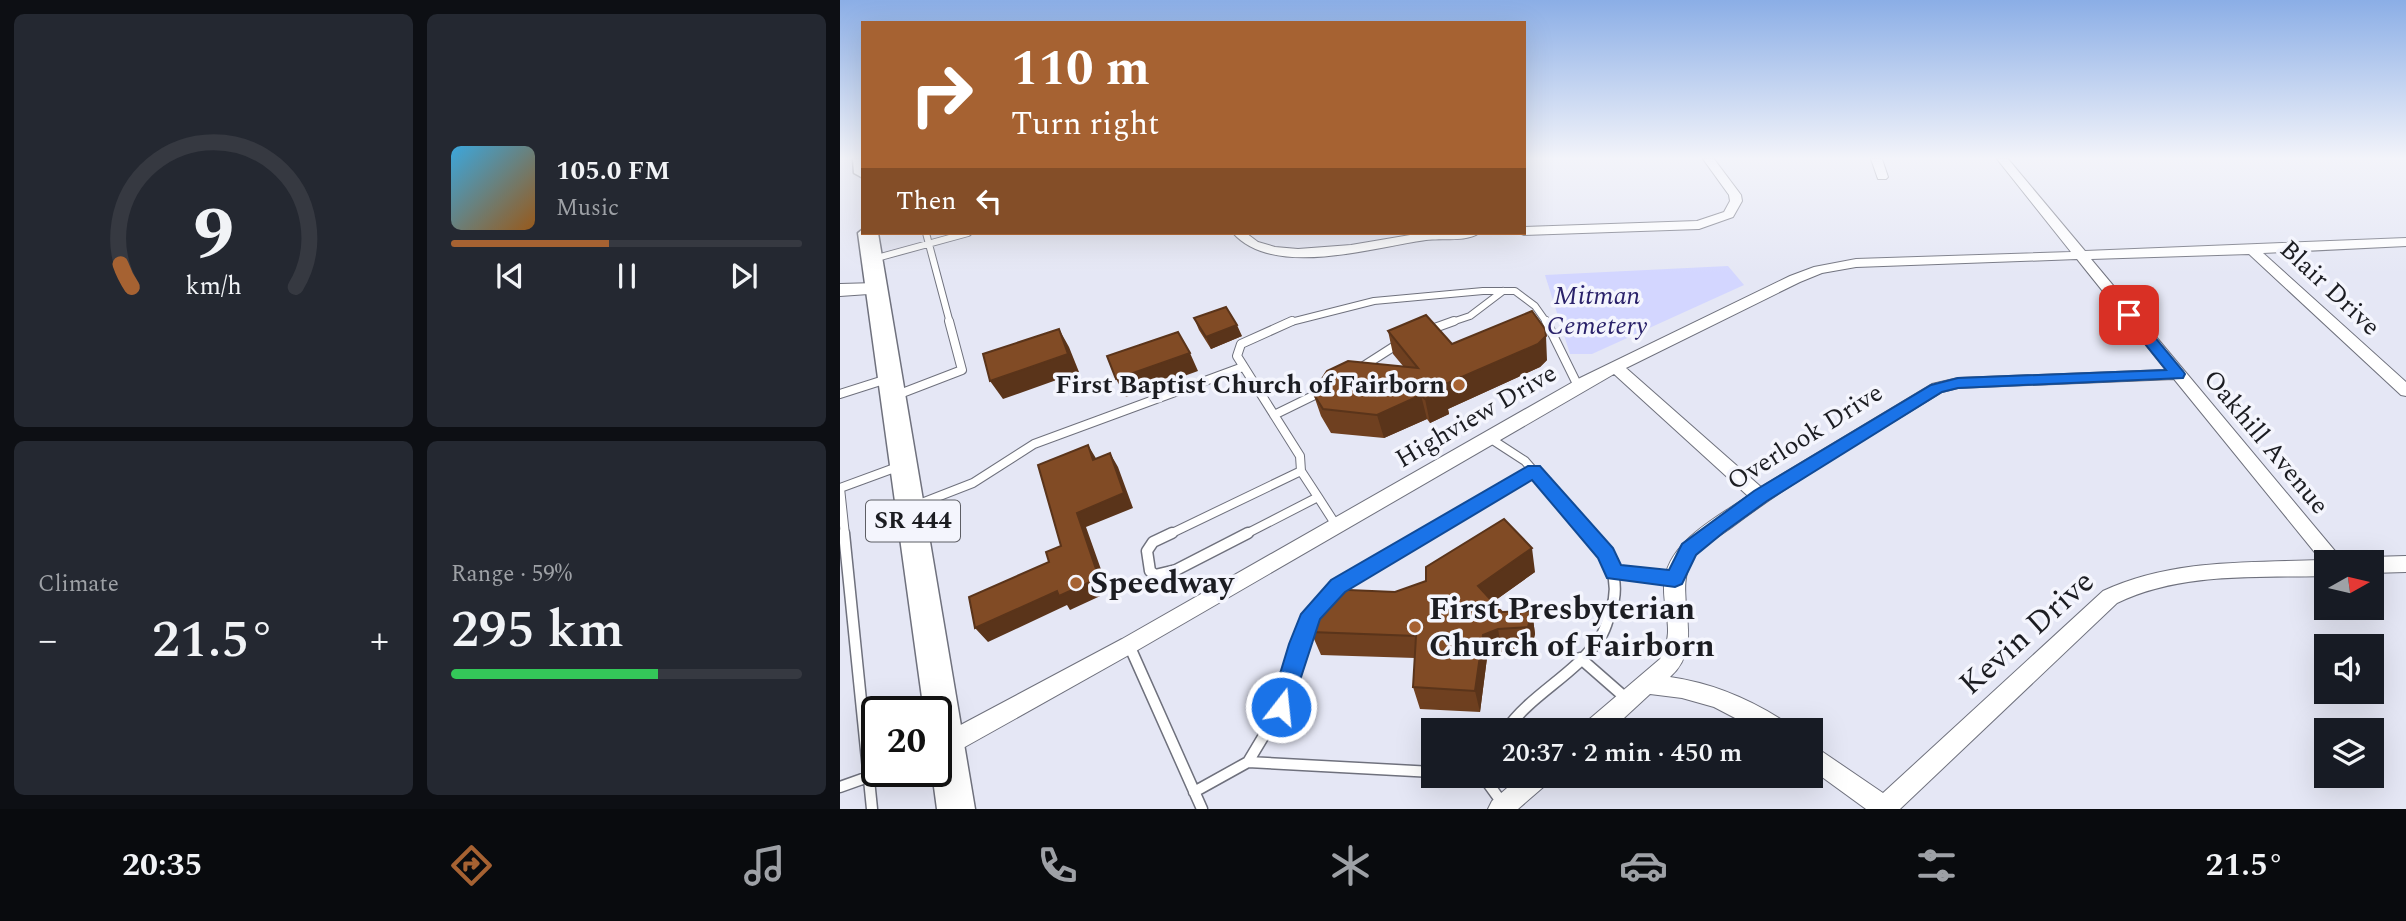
<!DOCTYPE html>
<meta charset="utf-8">
<style>
:root{--surface:#171b24;--page:#242831;--text:#f1f3f6;--muted:#9ea1a6;--line:#363941;--accent:#a66232}
body{margin:0;font-family:Spectral,serif;background:var(--page);color:var(--text);height:100vh;display:flex;flex-direction:column;font-size:26px;white-space:nowrap}
*{box-sizing:border-box;margin:0}
p{font-size:23px;color:var(--muted)}
.icon{flex:none;width:38px;height:38px;fill:none;stroke:currentColor;stroke-width:2;stroke-linecap:round;stroke-linejoin:round}
.map{position:relative;flex:1;overflow:hidden}
.panel{display:flex;flex-direction:column;gap:14px;padding:14px;background:#0d0f14;width:840px}
.panel>*{flex:none}
.banner{position:absolute;left:21px;top:21px;width:665px;height:214px;border-radius:0px;box-shadow:0 7px 28px #0002;background:#a66232;color:#fff;overflow:hidden}
.needle{width:46px;rotate:82deg}
.tools{position:absolute;left:1474px;top:550px;display:grid;gap:14px}
.tools a{display:grid;place-items:center;width:70px;height:70px;border-radius:0px;background:var(--surface);box-shadow:0 7px 28px #0002;font-size:35px}
.speed{position:absolute;left:21px;top:696px;display:flex;gap:14px;font-size:35px;font-weight:700;text-align:center}
.speed>*{display:grid;place-content:center;width:91px;height:91px;border-radius:50%;background:var(--surface);box-shadow:0 7px 28px #0002;line-height:1}
.speed .limit{border:4px solid #111;border-radius:10px;background:#fff;color:#111}
.pin{position:absolute;display:grid;place-items:center;width:60px;height:60px;color:#fff;margin:-30px;border-radius:14px;box-shadow:0 4px 10px #0006}
.me{position:absolute;width:77px;margin:-38px;rotate:16deg;stroke-linejoin:round;filter:drop-shadow(0 0 5px #0008)}
.turn{display:flex;align-items:center;gap:24px;height:147px;padding:0 35px;font-size:32px}
.turn .icon{width:91px;height:91px;stroke-width:2.5}
.turn b{display:block;font-size:49px;line-height:60px}
.then{display:flex;align-items:center;height:66px;padding:0 35px;background:#0003;gap:14px;font-size:26px}
.big{font-size:52px;font-weight:600;line-height:1.1}
.panel .card{flex:1;display:flex;flex-direction:column;justify-content:center;gap:10px;min-width:0;padding:0 24px;border-radius:10px;background:var(--page)}
.panel .dial{align-items:center;gap:0}
.dial svg{height:182px;overflow:visible;fill:none;stroke:var(--line);stroke-width:7;stroke-linecap:round;text-anchor:middle}
.dial text{fill:var(--text);stroke:none}
.song{display:flex;align-items:center;gap:21px}
.cover{width:84px;height:84px;border-radius:10px;background:linear-gradient(135deg,hsl(200 70% 55%),hsl(30 70% 35%))}
.played{height:7px;border-radius:4px;background:linear-gradient(90deg,var(--accent) 45%,var(--line) 45%)}
.keys{display:flex;justify-content:space-around;direction:ltr}
.heat{display:flex;justify-content:space-between;align-items:center;font-size:38px;direction:ltr}
.charge{height:10px;border-radius:5px;background:linear-gradient(90deg,#34c759 59%,var(--line) 0)}
.panel .tiles{flex:1;display:grid;gap:14px;grid-template-columns:repeat(2,1fr)}
.trip{position:absolute;left:581px;top:718px;width:402px;height:70px;border-radius:0px;background:var(--surface);box-shadow:0 7px 28px #0002;font-weight:600;line-height:70px;text-align:center}
.dock{display:flex;height:112px;justify-content:space-around;align-items:center;background:#090b0e;color:var(--muted)}
.dock .icon{width:49px;height:49px}
.dock .on{color:var(--accent)}
.dock b{font-size:32px;color:var(--text)}
main{display:flex;flex:1;min-height:0}
.map>svg:first-child{display:block}
.green{fill:#d3d6ff}
.lines{fill:none;stroke-linecap:round;stroke-linejoin:round}
.service-far2-casing{stroke:#6f717d;stroke-width:8}
.service-far1-casing{stroke:#6f717d;stroke-width:10}
.service-casing{stroke:#6f717d;stroke-width:13}
.minor-casing{stroke:#6f717d;stroke-width:2}
.secondary-casing{stroke:#6f717d;stroke-width:2}
.primary-casing{stroke:#6f717d;stroke-width:3}
.service-far2{stroke:#fff;stroke-width:6}
.service-far1{stroke:#fff;stroke-width:8}
.service{stroke:#fff;stroke-width:10}
.minor{fill:#fff;fill-rule:evenodd}
.secondary{fill:#fff;fill-rule:evenodd}
.primary{fill:#fff;fill-rule:evenodd}
.wall{fill:#6f4020}
.shaded-wall{fill:#5a341a}
.building{fill:#814b25;stroke:#5a341a;stroke-width:2}
.route{fill:#1a73e8;stroke:#114b97;stroke-width:2}
.poi-dot{fill:#a66232;stroke:#f4f5fd;stroke-width:2.5}
.labels{text-anchor:middle;dominant-baseline:central;stroke-width:7;stroke-linejoin:round;paint-order:stroke}
.shield{fill:#f4f5fd;stroke:#5d5e64;stroke-width:2}
.shield-label{font-size:24px;font-weight:bold;fill:#1c1d22}
.street-label{font-size:26px;fill:#1c1d22;stroke:#f4f5fd}
.park-label{font-size:26px;font-style:italic;fill:#2a226a;stroke:#f4f5fd}
.poi-label{font-size:26px;font-weight:bold;fill:#1c1d22;stroke:#f4f5fd;text-anchor:end}
.near-poi-label{font-size:32px;font-weight:bold;fill:#1c1d22;stroke:#f4f5fd;text-anchor:start}
.near-street-label{font-size:32px;fill:#1c1d22;stroke:#f4f5fd}
</style>
<main>
<section class="panel">
<div class="tiles">
<div class="card dial"><svg viewBox="0 0 100 80">
<path d="M14 69A42 42 0 1 1 86 69"/>
<path d="M14 69A42 42 0 0 1 9 59" stroke="#a66232"/>
<text x="50" y="56" font-size="32" font-weight="700">9</text>
<text x="50" y="72" font-size="11">km/h</text>
</svg></div>
<div class="card">
<div class="song"><i class="cover"></i><div><b>105.0 FM</b><p>Music</p></div></div>
<div class="played"></div>
<div class="keys"><svg class="icon" aria-label="previous" viewBox="0 0 24 24"><path d="M18 5L8 12l10 7zM5 5v14"/></svg><svg class="icon" aria-label="pause" viewBox="0 0 24 24"><path d="M8 5v14M16 5v14"/></svg><svg class="icon" aria-label="next" viewBox="0 0 24 24"><path d="M6 5l10 7-10 7zM19 5v14"/></svg></div>
</div>
<div class="card"><p>Climate</p>
<div class="heat"><a>−</a><b class="big">21.5°</b><a>+</a></div>
</div>
<div class="card"><p>Range · 59%</p><b class="big">295 km</b><div class="charge"></div></div>
</div>
</section>
<div class="map">
<svg width="1566" height="809" viewBox="0 0 1566 809">
<rect width="100%" height="100%" fill="#e5e7f5"/>
<!-- green -->
<path class="green" d="M 888,266 L 904,285 L 752,354 L 730,354 L 705,275 Z"/>
<g class="lines">
<defs>
<path id="service-far2" d="M 86,233 L 110,323
M 33,259 L 128,233
M 447,323 L 534,301 L 643,291 L 675,291 L 695,306 L 707,323
M 609,323 L 630,316 L 663,291"/>
<path id="service-far1" d="M 452,321 L 401,344 L 397,356 L 460,456 L 461,471
M 706,321 L 738,386
M 589,330 L 614,321
M 522,367 L 561,342
M 0,394 L 47,379
M 57,395 L 122,370 L 109,321
M 434,415 L 481,392
M 648,437 L 685,461 L 749,535
M 0,488 L 5,535
M 0,488 L 60,466
M 478,497 L 496,525
M 74,506 L 133,483 L 194,444 L 403,367
M 328,535 L 461,471 L 478,497
M 404,535 L 478,497
M 585,535 L 694,471"/>
<path id="service" d="M 4,533 L 32,809
M 332,533 L 313,542 L 307,551 L 310,571 L 315,575 L 336,570 L 408,533
M 774,573 L 835,579
M 289,645 L 362,809
M 740,658 L 788,700
M 666,730 C 692,693 737,674 761,636 C 766,629 768,618 771,610 C 782,579 768,557 748,533
M 408,762 L 441,707 L 471,614 L 498,586 L 588,533
M 642,775 L 663,804
M 0,787 L 42,772
M 354,792 L 408,762 L 593,772"/>
<path id="minor" d="M 863,159 L 874,159 L 901,195 L 902,201 L 893,217 L 859,229 L 684,235 L 679,233 L 684,233 L 684,227 L 857,221 L 884,212 L 890,201 L 889,195 Z
M 1031,159 L 1042,159 L 1048,177 L 1046,179 L 1038,179 Z
M 1157,159 L 1168,159 L 1245,251 L 1566,238 L 1566,246 L 1423,253 L 1566,382 L 1566,396 L 1561,395 L 1409,254 L 1251,259 L 1500,557 L 1502,562 L 1486,562 L 1486,576 C 1416,578 1341,572 1277,603 L 1060,809 L 1026,809 L 971,769 L 971,744 L 1043,793 L 1263,591 C 1332,559 1406,563 1481,560 L 1334,379 L 1118,388 L 1102,392 C 1031,436 958,477 892,527 C 880,536 862,545 854,557 C 829,593 869,642 830,677 C 872,683 910,699 945,722 L 948,730 L 918,730 L 874,707 L 842,698 L 810,694 L 771,730 L 743,730 L 746,722 L 820,659 C 836,630 823,614 824,585 C 826,542 878,517 908,496 L 774,374 L 296,651 L 114,753 L 106,756 L 98,753 L 98,737 L 282,639 L 740,378 L 950,276 L 974,267 L 1016,259 L 1231,252 ZM 1237,259 L 1326,370 L 1118,378 L 1092,384 L 921,487 L 786,368 L 960,282 L 982,273 L 1016,267 Z
M 393,233 L 406,233 L 418,242 L 435,247 L 458,249 L 511,245 L 582,233 L 639,233 C 628,242 601,238 586,240 C 533,247 434,279 393,233 Z
M 1566,556 L 1566,572 L 1531,573 L 1531,562 L 1523,562 L 1531,557 Z
M 682,775 L 711,775 L 708,783 L 678,809 L 648,809 L 652,801 Z"/>
<path id="secondary" d="M 36,283 L 43,285 L 46,289 L 43,293 L 0,296 L 0,284 Z"/>
<path id="primary" d="M 13,159 L 23,159 L 23,178 L 14,173 Z
M 23,229 L 23,233 L 38,233 L 135,809 L 97,809 L 92,772 L 96,772 L 96,712 L 84,712 L 18,233 Z"/>
</defs>
<!-- service-far2 casing -->
<use href="#service-far2" class="service-far2-casing"/>
<!-- service-far1 casing -->
<use href="#service-far1" class="service-far1-casing"/>
<!-- service casing -->
<use href="#service" class="service-casing"/>
<!-- minor casing -->
<use href="#minor" class="minor-casing"/>
<!-- secondary casing -->
<use href="#secondary" class="secondary-casing"/>
<!-- primary casing -->
<use href="#primary" class="primary-casing"/>
<!-- service-far2 -->
<use href="#service-far2" class="service-far2"/>
<!-- service-far1 -->
<use href="#service-far1" class="service-far1"/>
<!-- service -->
<use href="#service" class="service"/>
<!-- minor -->
<use href="#minor" class="minor"/>
<!-- secondary -->
<use href="#secondary" class="secondary"/>
<!-- primary -->
<use href="#primary" class="primary"/>
</g>
<!-- wall -->
<path class="wall" d="M 354,318 L 402,336 L 371,349 L 359,330 Z
M 548,331 L 612,344 L 707,360 L 700,367 L 608,409 L 609,414 L 590,423 L 587,419 L 544,438 L 491,433 L 481,416 L 473,393 L 563,366 L 553,354 Z
M 695,572 L 653,602 L 662,612 L 692,611 L 695,634 L 691,650 L 662,652 L 647,658 L 640,712 L 580,709 L 573,687 L 575,658 L 481,655 L 471,632 L 555,592 L 586,581 Z"/>
<!-- shaded-wall -->
<path class="shaded-wall" d="M 397,325 L 402,336 L 371,349 L 366,337 Z
M 219,329 L 229,347 L 239,372 L 163,399 L 150,381 Z
M 706,336 L 707,360 L 700,367 L 608,409 L 609,414 L 590,423 L 585,399 L 601,386 Z
M 350,353 L 358,371 L 286,397 L 276,379 Z
M 581,395 L 587,419 L 544,438 L 537,415 Z
M 248,445 L 257,460 L 253,460 Z
M 270,453 L 278,467 L 293,508 L 246,527 L 269,592 L 230,610 L 227,605 L 148,642 L 135,628 L 217,591 L 237,513 Z
M 692,548 L 695,572 L 643,609 L 638,586 Z
M 692,611 L 695,634 L 691,650 L 688,627 Z
M 658,629 L 662,652 L 647,658 L 640,712 L 635,691 L 643,635 Z"/>
<!-- building -->
<path class="building" d="M 386,307 L 397,325 L 366,337 L 354,318 Z
M 692,311 L 705,329 L 706,336 L 698,344 L 601,386 L 604,390 L 585,399 L 581,395 L 537,415 L 483,409 L 473,393 L 487,371 L 508,361 L 578,368 L 548,331 L 586,315 L 612,344 Z
M 219,329 L 228,354 L 150,381 L 143,354 Z
M 338,332 L 350,353 L 276,379 L 267,356 Z
M 248,445 L 253,460 L 270,453 L 284,493 L 237,513 L 259,578 L 219,596 L 217,591 L 135,628 L 129,597 L 209,562 L 206,552 L 221,546 L 198,465 Z
M 664,519 L 692,548 L 638,586 L 662,612 L 692,611 L 688,627 L 658,629 L 643,635 L 635,691 L 573,687 L 576,636 L 471,632 L 486,589 L 555,592 L 586,581 L 586,567 Z"/>
<!-- sky -->
<linearGradient id="sky" x2="0" y2="1"><stop stop-color="#8baee6"/><stop offset="0.58" stop-color="#f3f4fa"/><stop offset="1" stop-color="#f3f4fa" stop-opacity="0"/></linearGradient>
<rect width="1566" height="273" fill="url(#sky)"/>
<!-- route -->
<path class="route" d="M 1289,310 L 1294,312 L 1343,371 L 1345,374 L 1343,378 L 1118,388 L 1102,392 L 927,501 L 884,532 L 856,555 L 842,584 L 835,587 L 767,578 L 758,558 L 692,480 L 505,592 L 480,619 L 449,714 L 441,717 L 434,714 L 430,707 L 449,644 L 461,614 L 491,580 L 688,466 L 700,466 L 773,548 L 781,565 L 829,570 L 842,544 L 914,491 L 1091,385 L 1118,378 L 1326,370 L 1282,315 Z"/>
<!-- markers -->
<g class="poi-dot">
<circle cx="619" cy="385" r="7"/>
<circle cx="236" cy="583" r="7"/>
<circle cx="575" cy="627" r="7"/>
</g>
<g class="labels">
<!-- shield labels -->
<rect class="shield" x="26" y="500.5" width="94" height="41" rx="5"/>
<g class="shield-label">
<text x="73" y="521">SR 444</text>
</g>
<!-- street labels -->
<g class="street-label">
<text transform="translate(1490 288) rotate(43)">Blair Drive</text>
<text transform="translate(636 416) rotate(-30)">Highview Drive</text>
<text transform="translate(965 437) rotate(-32)">Overlook Drive</text>
<text transform="translate(1426 442) rotate(50)">Oakhill Avenue</text>
</g>
<!-- park labels -->
<g class="park-label">
<text x="757" y="296">Mitman<tspan x="757" dy="30">Cemetery</tspan></text>
</g>
<!-- poi labels -->
<g class="poi-label">
<text x="605" y="385">First Baptist Church of Fairborn</text>
</g>
<!-- near-poi labels -->
<g class="near-poi-label">
<text x="250" y="583">Speedway</text>
<text x="589" y="609">First Presbyterian<tspan x="589" dy="37">Church of Fairborn</tspan></text>
</g>
<!-- near-street labels -->
<g class="near-street-label">
<text transform="translate(1187 633) rotate(-42)">Kevin Drive</text>
</g>
</g>
</svg>
<div class="tools">
<a><svg class="needle" viewBox="-14 -14 28 28"><path d="M0-13l5 13h-10z" fill="#e53935"/><path d="M0 13l5-13h-10z" fill="#9ea1a6"/></svg></a>
<a><svg class="icon" aria-label="sound" viewBox="0 0 24 24"><path d="M4 9h4l5-4v14l-5-4H4zM17 9q2 3 0 6"/></svg></a>
<a><svg class="icon" aria-label="layers" viewBox="0 0 24 24"><path d="M12 4l9 5-9 5-9-5zM3 14l9 5 9-5"/></svg></a>
</div>
<div class="speed"><div class="limit">20</div></div>
<div class="pin" style="left:1289px;top:315px;background:#d93025"><svg class="icon" aria-label="arrive" viewBox="0 0 24 24"><path d="M6 21V4h12l-3 4 3 4H6"/></svg></div>
<svg class="me" style="left:441px;top:707px" viewBox="-20 -20 40 40"><circle r="17" fill="#1a73e8" stroke="#fff" stroke-width="3"/><path d="M0-11L8 9 0 5-8 9z" fill="#fff"/></svg>
<div class="trip">20:37 · 2 min · 450 m</div>
<div class="banner">
<div class="turn"><svg class="icon" aria-label="right" viewBox="0 0 24 24"><path d="M7 20v-9h11M14 6l5 5-5 5"/></svg><div><b>110 m</b>Turn right</div></div>
<div class="then">Then<svg class="icon" aria-label="left" viewBox="0 0 24 24"><path d="M17 20v-9H6M10 6l-5 5 5 5"/></svg></div>
</div>
</div>
</main>
<nav class="dock">
<b>20:35</b>
<svg class="icon on" aria-label="directions" viewBox="0 0 24 24"><path d="M12 3l9 9-9 9-9-9zM9 14v-3h6M13 9l2 2-2 2"/></svg>
<svg class="icon" aria-label="music" viewBox="0 0 24 24"><path d="M9 18V5l10-2v13"/><circle cx="6" cy="18" r="3"/><circle cx="16" cy="16" r="3"/></svg>
<svg class="icon" aria-label="phone" viewBox="0 0 24 24"><path d="M5 4h4l2 5-3 2q2 4 5 5l2-3 5 2v4C11 20 4 13 5 4z"/></svg>
<svg class="icon" aria-label="climate" viewBox="0 0 24 24"><path d="M12 3v18M4 7l16 10M4 17L20 7"/></svg>
<svg class="icon" aria-label="car" viewBox="0 0 24 24"><path d="M5 17H2v-5l4-1 3-4h7l3 4 3 1v5h-3M9 17h6M6 11h13"/><circle cx="7" cy="17" r="2"/><circle cx="17" cy="17" r="2"/></svg>
<svg class="icon" aria-label="filters" viewBox="0 0 24 24"><path d="M4 7h16M4 17h16"/><circle cx="9" cy="7" r="2"/><circle cx="15" cy="17" r="2"/></svg>
<b>21.5°</b>
</nav>
